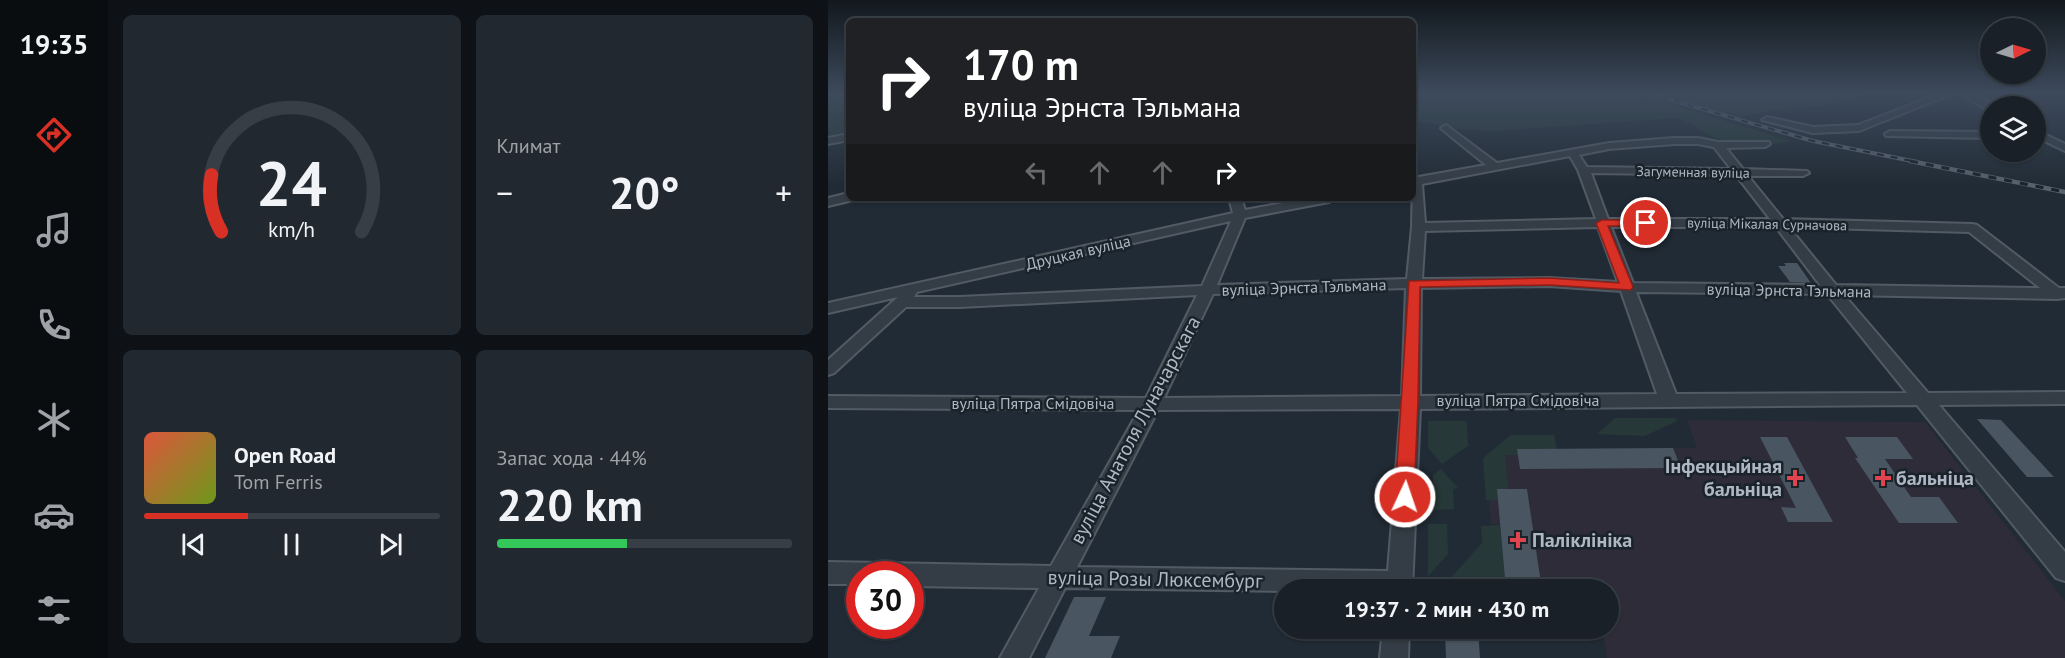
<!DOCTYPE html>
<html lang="ru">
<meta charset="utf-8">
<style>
:root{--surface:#192028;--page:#222830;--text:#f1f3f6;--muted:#9fa3a8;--line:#373e45;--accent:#d93025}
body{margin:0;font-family:"PT Sans",sans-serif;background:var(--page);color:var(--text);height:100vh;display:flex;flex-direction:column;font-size:22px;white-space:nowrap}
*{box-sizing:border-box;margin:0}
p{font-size:20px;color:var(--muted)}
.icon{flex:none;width:33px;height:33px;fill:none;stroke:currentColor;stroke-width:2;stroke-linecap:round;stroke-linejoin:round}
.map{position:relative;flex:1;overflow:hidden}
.details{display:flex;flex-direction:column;gap:15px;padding:15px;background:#0e1216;width:720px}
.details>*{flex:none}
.top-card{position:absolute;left:18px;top:18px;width:570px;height:183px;border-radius:9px;box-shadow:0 2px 4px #0004,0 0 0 2px var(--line);background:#202124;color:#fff;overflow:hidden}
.needle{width:39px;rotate:85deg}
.tools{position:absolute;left:1152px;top:18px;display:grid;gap:12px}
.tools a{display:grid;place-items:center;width:66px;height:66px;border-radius:50%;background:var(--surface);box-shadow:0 2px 4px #0004,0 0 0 2px var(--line);font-size:30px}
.speed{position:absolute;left:18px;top:561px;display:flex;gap:12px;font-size:30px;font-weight:700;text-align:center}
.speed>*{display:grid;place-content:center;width:78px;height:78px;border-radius:50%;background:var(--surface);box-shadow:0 2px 4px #0004,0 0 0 2px var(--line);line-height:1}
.speed .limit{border:9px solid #d22;background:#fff;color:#111}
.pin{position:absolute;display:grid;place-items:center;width:51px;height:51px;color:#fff;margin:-26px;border:3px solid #fff;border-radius:50%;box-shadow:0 2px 6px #0007}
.me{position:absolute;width:66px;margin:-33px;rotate:3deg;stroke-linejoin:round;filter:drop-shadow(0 0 4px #0008)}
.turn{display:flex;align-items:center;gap:21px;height:126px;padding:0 18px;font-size:27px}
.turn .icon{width:78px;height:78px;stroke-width:2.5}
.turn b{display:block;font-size:42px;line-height:51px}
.lanes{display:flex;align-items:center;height:57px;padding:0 18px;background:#0003;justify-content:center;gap:30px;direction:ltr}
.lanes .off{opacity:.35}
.big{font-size:45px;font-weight:700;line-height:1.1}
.details .card{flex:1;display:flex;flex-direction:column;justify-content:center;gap:9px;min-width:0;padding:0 21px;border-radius:9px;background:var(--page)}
.details .dial{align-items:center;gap:0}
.dial svg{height:156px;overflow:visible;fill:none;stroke:var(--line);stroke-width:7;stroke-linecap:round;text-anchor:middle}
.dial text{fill:var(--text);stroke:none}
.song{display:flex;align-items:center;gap:18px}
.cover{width:72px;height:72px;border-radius:9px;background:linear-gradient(135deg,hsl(10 70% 55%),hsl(80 70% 35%))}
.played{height:6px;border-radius:3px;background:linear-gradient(90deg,var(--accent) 35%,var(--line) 35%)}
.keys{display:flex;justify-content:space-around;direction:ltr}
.heat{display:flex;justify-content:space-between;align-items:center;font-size:33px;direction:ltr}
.charge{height:9px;border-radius:4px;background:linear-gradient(90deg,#34c759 44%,var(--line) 0)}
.details .tiles{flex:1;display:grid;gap:15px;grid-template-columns:repeat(2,1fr)}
.trip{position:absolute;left:446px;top:579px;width:345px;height:60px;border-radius:30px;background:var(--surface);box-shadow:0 2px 4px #0004,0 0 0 2px var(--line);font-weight:700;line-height:60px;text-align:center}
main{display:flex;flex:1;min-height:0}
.dock{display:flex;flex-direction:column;width:108px;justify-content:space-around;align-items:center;background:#0a0d10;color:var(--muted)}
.dock .icon{width:42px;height:42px}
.dock .current{color:var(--accent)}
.dock b{font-size:27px;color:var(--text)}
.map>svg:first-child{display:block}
.medical{fill:#2d2c38}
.green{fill:#263938}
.building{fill:#495561}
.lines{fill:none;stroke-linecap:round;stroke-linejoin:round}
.minor-casing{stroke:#525a64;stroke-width:4}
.minor{fill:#343d46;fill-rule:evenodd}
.rail-far1-casing{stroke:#56616d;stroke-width:4}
.rail-casing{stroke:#56616d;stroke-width:4.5}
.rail-far1{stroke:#1a222a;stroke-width:2;stroke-dasharray:7;stroke-linecap:butt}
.rail{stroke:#1a222a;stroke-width:3;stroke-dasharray:8;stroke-linecap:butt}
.route{fill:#d93025;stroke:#8d1f18;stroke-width:1.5}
.health-dot{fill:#e0444e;stroke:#1a222a;stroke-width:2}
.labels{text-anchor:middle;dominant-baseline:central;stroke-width:5;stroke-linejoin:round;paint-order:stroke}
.far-street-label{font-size:14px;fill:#aeb7c3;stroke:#1a222a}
.street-label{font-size:16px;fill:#aeb7c3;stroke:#1a222a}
.near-street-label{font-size:20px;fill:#aeb7c3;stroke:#1a222a}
.near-poi-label{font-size:20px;font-weight:bold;fill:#aeb7c3;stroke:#1a222a;text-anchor:start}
</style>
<main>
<nav class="dock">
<b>19:35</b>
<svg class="icon current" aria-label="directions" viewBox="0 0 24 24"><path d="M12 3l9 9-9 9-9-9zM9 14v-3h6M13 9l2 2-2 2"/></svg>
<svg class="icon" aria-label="music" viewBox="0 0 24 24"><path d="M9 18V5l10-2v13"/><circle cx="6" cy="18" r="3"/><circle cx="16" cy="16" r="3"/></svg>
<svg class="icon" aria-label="phone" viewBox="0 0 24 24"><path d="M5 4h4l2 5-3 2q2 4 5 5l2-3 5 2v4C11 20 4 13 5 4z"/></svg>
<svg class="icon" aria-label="climate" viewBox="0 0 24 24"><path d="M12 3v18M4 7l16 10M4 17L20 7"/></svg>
<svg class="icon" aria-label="car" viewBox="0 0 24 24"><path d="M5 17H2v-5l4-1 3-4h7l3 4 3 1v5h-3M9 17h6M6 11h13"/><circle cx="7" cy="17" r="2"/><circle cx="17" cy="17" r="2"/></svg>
<svg class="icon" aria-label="filters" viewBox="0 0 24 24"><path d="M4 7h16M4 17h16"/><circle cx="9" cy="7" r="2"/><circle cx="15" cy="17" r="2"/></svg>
</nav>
<section class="details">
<div class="tiles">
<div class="card dial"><svg viewBox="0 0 100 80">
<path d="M14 69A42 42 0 1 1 86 69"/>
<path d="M14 69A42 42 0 0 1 9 40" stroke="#d93025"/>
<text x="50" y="56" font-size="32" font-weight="700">24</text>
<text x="50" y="72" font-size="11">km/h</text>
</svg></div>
<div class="card"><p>Климат</p>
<div class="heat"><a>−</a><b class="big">20°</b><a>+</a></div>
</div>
<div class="card">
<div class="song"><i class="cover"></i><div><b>Open Road</b><p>Tom Ferris</p></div></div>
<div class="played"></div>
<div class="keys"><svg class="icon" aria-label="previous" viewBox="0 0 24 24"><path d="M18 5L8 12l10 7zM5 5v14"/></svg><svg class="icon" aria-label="pause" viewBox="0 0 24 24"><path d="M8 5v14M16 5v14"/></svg><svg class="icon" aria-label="next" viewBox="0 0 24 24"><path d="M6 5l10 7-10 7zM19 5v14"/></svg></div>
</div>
<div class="card"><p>Запас хода · 44%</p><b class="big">220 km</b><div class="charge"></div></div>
</div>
</section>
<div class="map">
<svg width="1237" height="658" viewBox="0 0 1237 658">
<rect width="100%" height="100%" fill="#212b35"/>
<!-- medical -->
<path class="medical" d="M 859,420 L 1097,422 L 1237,601 L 1237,658 L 779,658 L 774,629 L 780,628 L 780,590 L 678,589 L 672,524 L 663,524 L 661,500 L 669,500 L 669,489 L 676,455 L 689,449 L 869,448 Z"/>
<!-- green -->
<path class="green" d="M 0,93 L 21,93 L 21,136 L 0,140 Z
M 585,93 L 807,93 L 962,141 C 945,146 903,144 886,137 C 872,131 863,121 848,118 L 664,131 L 631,129 L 585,120 Z
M 823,93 L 1043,93 L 1005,104 L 947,110 L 911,117 L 883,112 Z
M 787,418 L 848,418 L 849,421 L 817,436 L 769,434 Z
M 600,421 L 636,421 L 639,423 L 640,446 L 614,464 L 600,448 Z
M 683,435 L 726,435 L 729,449 L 690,449 L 690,455 L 677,455 L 680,489 L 669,489 L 670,500 L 658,500 L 655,458 Z
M 613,469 L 630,488 L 625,489 L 626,509 L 605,510 L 605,475 Z
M 600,524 L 619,524 L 620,554 L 600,576 Z
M 672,525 L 678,589 L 612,590 L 654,543 L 653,526 Z"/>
<!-- building -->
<path class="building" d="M 956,263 L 969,263 L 983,283 L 962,282 L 950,266 L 958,266 Z
M 1149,419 L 1173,420 L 1226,477 L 1199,477 Z
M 932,437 L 959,437 L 1005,522 L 960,522 L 953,507 L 968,508 Z
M 1017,437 L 1069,437 L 1085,459 L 1057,459 L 1083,497 L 1111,497 L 1130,523 L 1071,523 L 1027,458 L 1030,458 Z
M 845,448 L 853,468 L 692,469 L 689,449 Z
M 669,489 L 699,489 L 714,590 L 678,590 Z
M 246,597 L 278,597 L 261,636 L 292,636 L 283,658 L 217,658 Z
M 650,629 L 652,658 L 618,658 L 617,630 Z"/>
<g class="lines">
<defs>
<path id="minor" d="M 1113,93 L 1126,93 L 1031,131 L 985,133 L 934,120 L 939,117 L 985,127 L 1030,125 Z
M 1132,93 L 1143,93 L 1166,106 L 1162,106 L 1162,111 L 1159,110 Z
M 618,125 L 669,163 L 781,143 L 846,138 L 870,138 L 890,142 L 941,142 L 942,144 L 937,147 L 898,148 L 915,169 L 979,171 L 981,173 L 975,176 L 920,176 L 955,219 L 1144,224 L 1149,225 L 1231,288 L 1237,288 L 1237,298 L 1229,299 L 1016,295 L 1100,393 L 1237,392 L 1237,404 L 1111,405 L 1237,552 L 1237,581 L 1228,578 L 1089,405 L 592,409 L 584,590 L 456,590 L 456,591 L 237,588 L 201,658 L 172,658 L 211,588 L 82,586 L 82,574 L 32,574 L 32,584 L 0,584 L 0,562 L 223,566 L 311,410 L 0,408 L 0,396 L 318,398 L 369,295 L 132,307 L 78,307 L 6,373 L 0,375 L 0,360 L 70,297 L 0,313 L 0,303 L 405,213 L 401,198 L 413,198 L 417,210 L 482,198 L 507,198 L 501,202 L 417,218 L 389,285 L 579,279 L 584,227 L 585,178 L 658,165 L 615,130 L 613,128 ZM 846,144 L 870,144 L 886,147 L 903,169 L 759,167 L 751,155 L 781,149 ZM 742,156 L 750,170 L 768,219 L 597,223 L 594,184 ZM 763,173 L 908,175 L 942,219 L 780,219 ZM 403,221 L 374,286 L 132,297 L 86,297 L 89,292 ZM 770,227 L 790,282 L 721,278 L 594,279 L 597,231 ZM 783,227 L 948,227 L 992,285 L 805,283 ZM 961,227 L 1141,232 L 1212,288 L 1008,285 ZM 721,286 L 793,291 L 829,394 L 592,396 L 593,288 ZM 578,288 L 574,396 L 336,398 L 385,294 ZM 808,292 L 999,294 L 1079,393 L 848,394 ZM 573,409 L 560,571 L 249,567 L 330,410 Z
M 1208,130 L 1237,144 L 1237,151 L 1208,137 Z
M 1062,131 L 1162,132 L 1162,138 L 1058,136 L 1057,134 Z
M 21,134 L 21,140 L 0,144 L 0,138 Z
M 21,193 L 21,198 L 26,198 L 25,200 L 0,206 L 0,198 Z
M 555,628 L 581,628 L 580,658 L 552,658 Z"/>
</defs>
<!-- minor casing -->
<use href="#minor" class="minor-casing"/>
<!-- minor -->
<use href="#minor" class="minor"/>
<defs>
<path id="rail-far1" d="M 819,93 L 985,141 L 1089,162"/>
<path id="rail" d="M 1082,161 L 1237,192"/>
</defs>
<!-- rail-far1 casing -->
<use href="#rail-far1" class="rail-far1-casing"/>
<!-- rail casing -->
<use href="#rail" class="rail-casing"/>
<!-- rail-far1 -->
<use href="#rail-far1" class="rail-far1"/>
<!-- rail -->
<use href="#rail" class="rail"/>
</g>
<!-- sky -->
<linearGradient id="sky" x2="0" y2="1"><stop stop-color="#12181d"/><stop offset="0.5" stop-color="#3d4a5c"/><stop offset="1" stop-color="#3d4a5c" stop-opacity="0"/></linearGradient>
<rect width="1237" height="186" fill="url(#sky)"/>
<!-- route -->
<path class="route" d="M 774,220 L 818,220 L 824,223 L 818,226 L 780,226 L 805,287 L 803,290 L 721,285 L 592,287 L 590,401 L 586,497 L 583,502 L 577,505 L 570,502 L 567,497 L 581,281 L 721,278 L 791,283 L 768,223 Z"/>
<!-- markers -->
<g class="health-dot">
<path d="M964 469h6v6h6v6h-6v6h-6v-6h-6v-6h6z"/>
<path d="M1052 469h6v6h6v6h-6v6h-6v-6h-6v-6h6z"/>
<path d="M687 531h6v6h6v6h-6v6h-6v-6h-6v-6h6z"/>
</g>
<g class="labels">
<!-- far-street labels -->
<g class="far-street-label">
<text transform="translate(865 172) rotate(1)">Загуменная вуліца</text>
<text transform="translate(939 224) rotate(1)">вуліца Мікалая Сурначова</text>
</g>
<!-- street labels -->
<g class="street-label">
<text transform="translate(250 252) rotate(-13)">Друцкая вуліца</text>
<text transform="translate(476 287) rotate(-2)">вуліца Эрнста Тэльмана</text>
<text transform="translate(961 290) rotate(1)">вуліца Эрнста Тэльмана</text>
<text x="690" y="400">вуліца Пятра Смідовіча</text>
<text x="205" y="403">вуліца Пятра Смідовіча</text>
</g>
<!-- near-street labels -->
<g class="near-street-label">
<text transform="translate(307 430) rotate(-62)">вуліца Анатоля Луначарскага</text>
<text transform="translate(327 579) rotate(1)">вуліца Розы Люксембург</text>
</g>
<!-- near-poi labels -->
<g class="near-poi-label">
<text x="954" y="466" text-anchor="end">Інфекцыйная<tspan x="954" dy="23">бальніца</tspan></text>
<text x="1068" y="478">бальніца</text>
<text x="704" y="540">Паліклініка</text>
</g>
</g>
</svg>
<div class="tools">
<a><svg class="needle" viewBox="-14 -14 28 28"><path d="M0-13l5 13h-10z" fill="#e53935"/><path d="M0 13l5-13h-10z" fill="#9fa3a8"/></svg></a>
<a><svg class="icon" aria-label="layers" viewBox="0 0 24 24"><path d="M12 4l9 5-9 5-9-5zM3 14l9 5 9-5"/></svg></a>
</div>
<div class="speed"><div class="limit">30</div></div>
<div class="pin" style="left:818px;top:223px;background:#d93025"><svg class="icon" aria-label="arrive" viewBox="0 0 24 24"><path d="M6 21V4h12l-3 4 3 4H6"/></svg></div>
<svg class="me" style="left:577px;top:497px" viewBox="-20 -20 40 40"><circle r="17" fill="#d93025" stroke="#fff" stroke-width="3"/><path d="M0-11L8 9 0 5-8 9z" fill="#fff"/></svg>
<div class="trip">19:37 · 2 мин · 430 m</div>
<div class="top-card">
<div class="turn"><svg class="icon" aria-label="right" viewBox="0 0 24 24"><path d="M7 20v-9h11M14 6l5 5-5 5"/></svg><div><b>170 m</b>вуліца Эрнста Тэльмана</div></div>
<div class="lanes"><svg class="icon off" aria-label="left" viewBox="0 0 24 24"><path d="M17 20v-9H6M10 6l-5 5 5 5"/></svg><svg class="icon off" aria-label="ahead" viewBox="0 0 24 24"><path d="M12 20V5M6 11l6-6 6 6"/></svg><svg class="icon off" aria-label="ahead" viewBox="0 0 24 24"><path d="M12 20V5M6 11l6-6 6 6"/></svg><svg class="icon" aria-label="right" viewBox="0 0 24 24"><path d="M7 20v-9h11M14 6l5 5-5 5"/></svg></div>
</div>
</div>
</main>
